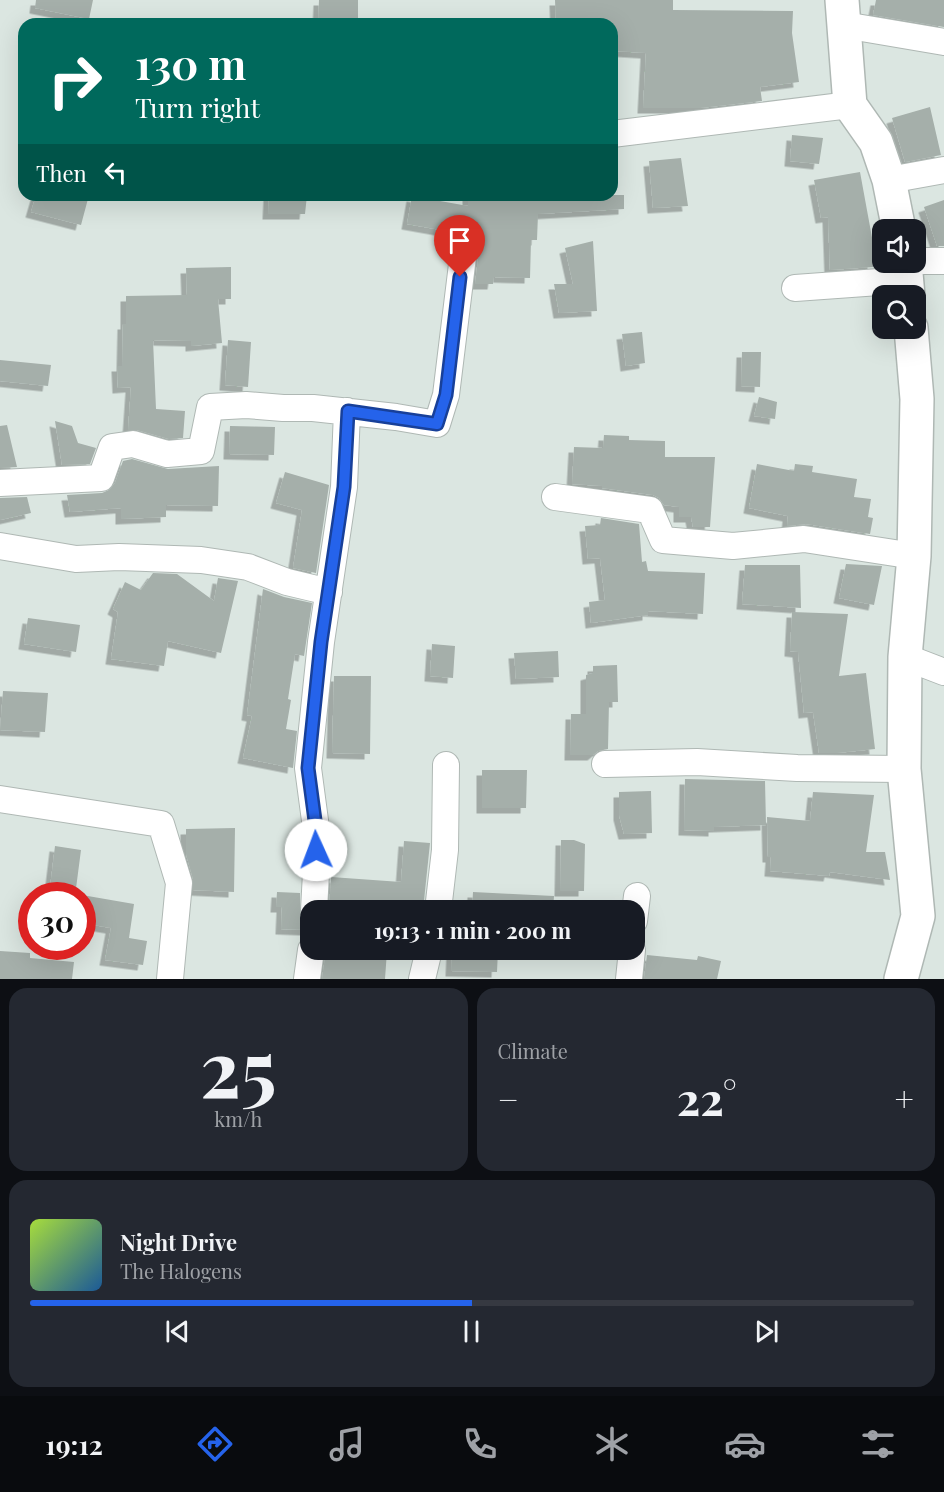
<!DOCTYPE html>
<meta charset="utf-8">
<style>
:root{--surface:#171b24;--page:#242831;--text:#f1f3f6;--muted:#9ea1a6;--line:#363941;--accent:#2563eb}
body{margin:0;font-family:"Playfair Display",serif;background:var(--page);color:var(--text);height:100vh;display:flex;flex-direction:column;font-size:22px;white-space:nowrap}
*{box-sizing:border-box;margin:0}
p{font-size:20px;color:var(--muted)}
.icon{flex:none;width:33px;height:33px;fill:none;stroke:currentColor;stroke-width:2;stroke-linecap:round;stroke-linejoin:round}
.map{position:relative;height:979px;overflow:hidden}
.drawer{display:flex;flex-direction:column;gap:9px;padding:9px;background:#0d0f14;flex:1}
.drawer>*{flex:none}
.banner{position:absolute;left:18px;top:18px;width:600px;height:183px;border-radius:18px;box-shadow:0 6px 24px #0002;background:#00695c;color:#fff;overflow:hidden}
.controls{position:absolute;left:872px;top:219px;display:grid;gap:12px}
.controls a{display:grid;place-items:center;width:54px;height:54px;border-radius:12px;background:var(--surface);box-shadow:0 6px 24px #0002;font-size:30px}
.speed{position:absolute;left:18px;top:882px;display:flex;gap:12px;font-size:30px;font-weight:700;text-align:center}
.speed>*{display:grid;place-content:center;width:78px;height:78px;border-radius:50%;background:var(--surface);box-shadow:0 6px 24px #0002;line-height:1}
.speed .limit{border:9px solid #d22;background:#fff;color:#111}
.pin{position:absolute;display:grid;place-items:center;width:51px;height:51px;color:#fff;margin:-62px -26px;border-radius:50% 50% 50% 0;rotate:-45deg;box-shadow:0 0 6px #0007}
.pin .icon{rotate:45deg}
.me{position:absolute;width:66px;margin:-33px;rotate:358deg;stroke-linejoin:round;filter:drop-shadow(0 0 4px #0008)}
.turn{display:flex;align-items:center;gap:21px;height:126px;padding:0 18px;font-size:27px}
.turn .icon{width:78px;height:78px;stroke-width:2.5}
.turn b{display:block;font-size:42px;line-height:51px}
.then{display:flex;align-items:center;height:57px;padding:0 18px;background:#0003;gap:12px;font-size:22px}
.big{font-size:45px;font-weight:700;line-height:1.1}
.drawer .tile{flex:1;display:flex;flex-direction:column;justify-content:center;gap:9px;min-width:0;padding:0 21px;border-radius:18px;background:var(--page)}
.drawer .dial{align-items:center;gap:0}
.dial b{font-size:78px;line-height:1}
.song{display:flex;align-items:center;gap:18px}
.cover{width:72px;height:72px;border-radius:9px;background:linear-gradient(135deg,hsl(80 70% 55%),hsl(210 70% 35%))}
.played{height:6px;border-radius:3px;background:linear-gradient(90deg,var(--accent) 50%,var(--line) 50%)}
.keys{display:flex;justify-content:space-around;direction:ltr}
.heat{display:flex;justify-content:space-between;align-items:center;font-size:33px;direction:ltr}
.drawer .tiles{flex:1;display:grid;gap:9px;grid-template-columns:1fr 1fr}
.tile:last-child{grid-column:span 2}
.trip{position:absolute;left:300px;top:900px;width:345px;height:60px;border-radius:18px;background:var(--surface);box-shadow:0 6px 24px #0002;font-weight:700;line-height:60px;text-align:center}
.dock{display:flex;height:96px;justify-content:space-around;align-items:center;background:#090b0e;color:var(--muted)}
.dock .icon{width:42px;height:42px}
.dock .active{color:var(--accent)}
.dock b{font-size:27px;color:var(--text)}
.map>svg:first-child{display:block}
.building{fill:#a5afaa;filter:url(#shadow)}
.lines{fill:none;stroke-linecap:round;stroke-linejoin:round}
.street-casing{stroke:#afb8b4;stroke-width:28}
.secondary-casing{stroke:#afb8b4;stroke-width:36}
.street{stroke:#fff;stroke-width:26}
.secondary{stroke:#fff;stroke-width:33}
.route-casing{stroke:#184099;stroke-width:15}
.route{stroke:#2563eb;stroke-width:10}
</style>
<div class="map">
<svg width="944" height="979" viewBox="0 0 944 979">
<defs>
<filter id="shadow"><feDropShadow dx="-5.5" dy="5.5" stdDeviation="0" flood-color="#0004"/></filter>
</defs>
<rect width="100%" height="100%" fill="#dbe6e1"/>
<!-- building -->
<path class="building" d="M 36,0 L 93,0 L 89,19 L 35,8 Z
M 319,0 L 358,0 L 358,24 L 318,24 Z
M 555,0 L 673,0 L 673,10 L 793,11 L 792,33 L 799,82 L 760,87 L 762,101 L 700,108 L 643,108 L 646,53 L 615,51 L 617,33 L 612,33 L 612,24 L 556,24 Z
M 876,0 L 944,0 L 944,27 L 873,15 Z
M 930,107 L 941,155 L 905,162 L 892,118 Z
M 792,135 L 823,138 L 819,164 L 790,161 Z
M 681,158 L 688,206 L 653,208 L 649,161 Z
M 860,172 L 873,243 L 873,267 L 830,270 L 828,217 L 821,218 L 814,180 Z
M 36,195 L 89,195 L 81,225 L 31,212 Z
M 269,195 L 307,195 L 305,214 L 268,214 Z
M 468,195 L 624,195 L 624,209 L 538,214 L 537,240 L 531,240 L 530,278 L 494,277 L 493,284 L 475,284 L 480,242 L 479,235 L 474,228 L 467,225 L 460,226 L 452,232 L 407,224 L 412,196 L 468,206 Z
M 944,200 L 944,246 L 937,246 L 924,207 Z
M 593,241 L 597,311 L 559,313 L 554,284 L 573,284 L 565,248 Z
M 231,267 L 231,299 L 218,299 L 222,343 L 191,346 L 191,341 L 153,340 L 156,409 L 185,411 L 183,438 L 169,439 L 137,430 L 128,430 L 131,387 L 118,388 L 117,366 L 122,366 L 123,324 L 126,324 L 126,296 L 187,295 L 186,268 Z
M 642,332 L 645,363 L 626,366 L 622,334 Z
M 228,340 L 251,342 L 248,387 L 225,385 Z
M 742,352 L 761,352 L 760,387 L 741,386 Z
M 0,360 L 51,365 L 48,386 L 0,381 Z
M 759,397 L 777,402 L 775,419 L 754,416 Z
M 55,421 L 72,426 L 78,443 L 96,448 L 90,464 L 62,465 Z
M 7,425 L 17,467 L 0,468 L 0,426 Z
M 230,426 L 275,427 L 274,455 L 229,454 Z
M 604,435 L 629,436 L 629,440 L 665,441 L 665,457 L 715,457 L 710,527 L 693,527 L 691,517 L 679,517 L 679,507 L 664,505 L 659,498 L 653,495 L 602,488 L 602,486 L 572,484 L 574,447 L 603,448 Z
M 132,459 L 168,469 L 219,466 L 218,506 L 166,505 L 166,517 L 121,519 L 121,508 L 70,512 L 67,495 L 102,493 L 109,490 L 115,483 L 123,461 Z
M 757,464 L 794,471 L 795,464 L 813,466 L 812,472 L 857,479 L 854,497 L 871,499 L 868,517 L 873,518 L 870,534 L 806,524 L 787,526 L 788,516 L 749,508 Z
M 285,472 L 329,485 L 316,573 L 293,568 L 302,510 L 276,503 Z
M 27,497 L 31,513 L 0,520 L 0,498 Z
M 601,518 L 639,524 L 642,562 L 646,561 L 648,571 L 705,573 L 703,614 L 648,611 L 648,615 L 591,623 L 589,602 L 605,600 L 600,558 L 588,559 L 585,526 L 600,525 Z
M 846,564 L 882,566 L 874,605 L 839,598 Z
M 745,565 L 800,565 L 801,608 L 742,604 Z
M 153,573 L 177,574 L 214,601 L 218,578 L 238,581 L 221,653 L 168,641 L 164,666 L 111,659 L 118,612 L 113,609 L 125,582 L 141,590 Z
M 263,589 L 284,597 L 312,603 L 304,656 L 295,654 L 288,699 L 291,700 L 286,729 L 297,731 L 293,768 L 243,758 L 252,716 L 247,715 Z
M 792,612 L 848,614 L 839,676 L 866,673 L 875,749 L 837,753 L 819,753 L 813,712 L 804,713 L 798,652 L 790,651 Z
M 28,618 L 80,625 L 76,652 L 24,644 Z
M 432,644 L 455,646 L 453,678 L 430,676 Z
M 558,651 L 559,677 L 516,679 L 514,653 Z
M 617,665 L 618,702 L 609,702 L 608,749 L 598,751 L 593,755 L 570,755 L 571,714 L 586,714 L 586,675 L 593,673 L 593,666 Z
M 334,676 L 371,676 L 370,754 L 332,753 Z
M 3,691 L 48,693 L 45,732 L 0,730 Z
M 482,770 L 527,770 L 526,808 L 482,808 Z
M 685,779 L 765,781 L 766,825 L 714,827 L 714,831 L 684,830 Z
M 651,791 L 652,833 L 624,834 L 619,815 L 619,792 Z
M 813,792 L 874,795 L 866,852 L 885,852 L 890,880 L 830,872 L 829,876 L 770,871 L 771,857 L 768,857 L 767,817 L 810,821 Z
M 235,828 L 234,892 L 193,890 L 193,879 L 186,854 L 186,829 Z
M 561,840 L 574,840 L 585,844 L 584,891 L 560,891 Z
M 404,841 L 430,843 L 423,910 L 329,910 L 331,877 L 401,882 Z
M 55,846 L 81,850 L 75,896 L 49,896 Z
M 277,892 L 300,893 L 300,916 L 308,923 L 308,930 L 281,929 L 282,907 L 276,907 Z
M 473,892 L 554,896 L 553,910 L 472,910 Z
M 82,895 L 134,904 L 129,938 L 147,941 L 143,965 L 105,960 L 111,928 L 82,923 Z
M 326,950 L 376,950 L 387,951 L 385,979 L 322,979 Z
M 452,950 L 498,950 L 497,972 L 451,971 Z
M 0,951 L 30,953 L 30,958 L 74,962 L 72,979 L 0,979 Z
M 647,955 L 697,960 L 698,956 L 721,961 L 717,979 L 644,979 Z"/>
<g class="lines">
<defs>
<path id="street" d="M 844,25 L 944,42
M 612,134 L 850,105
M 889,180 L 944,170
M 915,261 L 944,261
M 795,288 L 907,280
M 0,483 L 101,478 L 112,447 L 133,444 L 167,454 L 201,451 L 210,407 L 246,405 L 283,408 L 313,408 L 396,417 L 437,424 L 446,395 L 465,240
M 555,497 L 650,510 L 663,540 L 733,546 L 804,539 L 914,556
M 0,546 L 76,559 L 119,557 L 201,560 L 248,567 L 287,582 L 329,592
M 905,657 L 944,672
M 605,764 L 697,762 L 797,768 L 904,769
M 0,799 L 161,824 L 179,883 L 170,979
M 314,910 L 316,873 L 316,828 L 308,768 L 321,642 L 344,487 L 347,411
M 438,910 L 445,850 L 446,765
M 634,921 L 637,896
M 307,979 L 311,950
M 422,979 L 429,950
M 629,979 L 632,950"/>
<path id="secondary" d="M 842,0 L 850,105 L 876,142 L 889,180 L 899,230
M 905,262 L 908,296
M 901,979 L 918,916 L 904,769 L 905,657 L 914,556 L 917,399 L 911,328"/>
</defs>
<!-- street casing -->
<use href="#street" class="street-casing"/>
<!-- secondary casing -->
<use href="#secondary" class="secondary-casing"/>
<!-- street -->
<use href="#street" class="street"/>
<!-- secondary -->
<use href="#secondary" class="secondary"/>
</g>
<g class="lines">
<defs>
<path id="route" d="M 316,850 L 316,828 L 308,768 L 321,642 L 344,487 L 348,411 L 437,424 L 446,395 L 460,277"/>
</defs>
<!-- route casing -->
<use href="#route" class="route-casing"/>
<!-- route -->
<use href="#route" class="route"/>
</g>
</svg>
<div class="controls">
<a><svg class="icon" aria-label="sound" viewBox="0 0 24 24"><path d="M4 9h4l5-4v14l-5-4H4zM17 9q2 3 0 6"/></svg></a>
<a><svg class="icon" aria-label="search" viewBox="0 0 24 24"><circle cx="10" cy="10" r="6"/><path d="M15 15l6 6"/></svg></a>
</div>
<div class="speed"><div class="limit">30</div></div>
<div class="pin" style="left:460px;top:277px;background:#d93025"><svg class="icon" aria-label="arrive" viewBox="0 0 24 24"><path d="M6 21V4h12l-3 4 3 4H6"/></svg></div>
<svg class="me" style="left:316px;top:850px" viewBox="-20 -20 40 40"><circle r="19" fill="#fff"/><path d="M0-13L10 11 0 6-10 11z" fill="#2563eb"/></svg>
<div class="trip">19:13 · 1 min · 200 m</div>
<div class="banner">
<div class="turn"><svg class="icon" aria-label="right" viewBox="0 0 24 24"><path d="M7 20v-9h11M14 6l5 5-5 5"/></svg><div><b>130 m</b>Turn right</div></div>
<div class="then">Then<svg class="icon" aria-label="left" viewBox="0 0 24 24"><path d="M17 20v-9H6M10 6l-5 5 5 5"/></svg></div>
</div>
</div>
<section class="drawer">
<div class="tiles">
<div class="tile dial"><b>25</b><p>km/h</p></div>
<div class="tile"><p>Climate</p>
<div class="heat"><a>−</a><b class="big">22°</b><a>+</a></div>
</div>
<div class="tile">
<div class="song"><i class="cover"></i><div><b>Night Drive</b><p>The Halogens</p></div></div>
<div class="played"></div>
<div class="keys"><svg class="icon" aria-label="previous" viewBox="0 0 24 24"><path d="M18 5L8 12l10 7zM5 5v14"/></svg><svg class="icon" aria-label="pause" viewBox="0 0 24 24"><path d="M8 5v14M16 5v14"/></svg><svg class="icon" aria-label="next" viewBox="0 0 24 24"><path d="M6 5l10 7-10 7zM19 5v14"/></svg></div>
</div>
</div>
</section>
<nav class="dock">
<b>19:12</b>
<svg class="icon active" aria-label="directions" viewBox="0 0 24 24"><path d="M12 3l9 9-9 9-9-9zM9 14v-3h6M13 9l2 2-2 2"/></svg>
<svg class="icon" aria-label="music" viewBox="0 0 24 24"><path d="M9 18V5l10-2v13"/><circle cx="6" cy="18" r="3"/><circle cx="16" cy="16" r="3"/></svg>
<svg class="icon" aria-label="phone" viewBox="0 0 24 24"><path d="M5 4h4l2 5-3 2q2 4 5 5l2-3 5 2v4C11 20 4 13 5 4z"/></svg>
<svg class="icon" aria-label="climate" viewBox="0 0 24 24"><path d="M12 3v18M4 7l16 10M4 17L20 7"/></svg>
<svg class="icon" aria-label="car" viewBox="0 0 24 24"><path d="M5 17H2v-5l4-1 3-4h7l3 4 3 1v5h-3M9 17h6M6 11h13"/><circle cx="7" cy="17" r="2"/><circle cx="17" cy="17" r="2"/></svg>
<svg class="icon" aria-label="filters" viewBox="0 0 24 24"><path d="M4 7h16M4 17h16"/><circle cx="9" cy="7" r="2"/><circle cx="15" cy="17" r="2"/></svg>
</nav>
